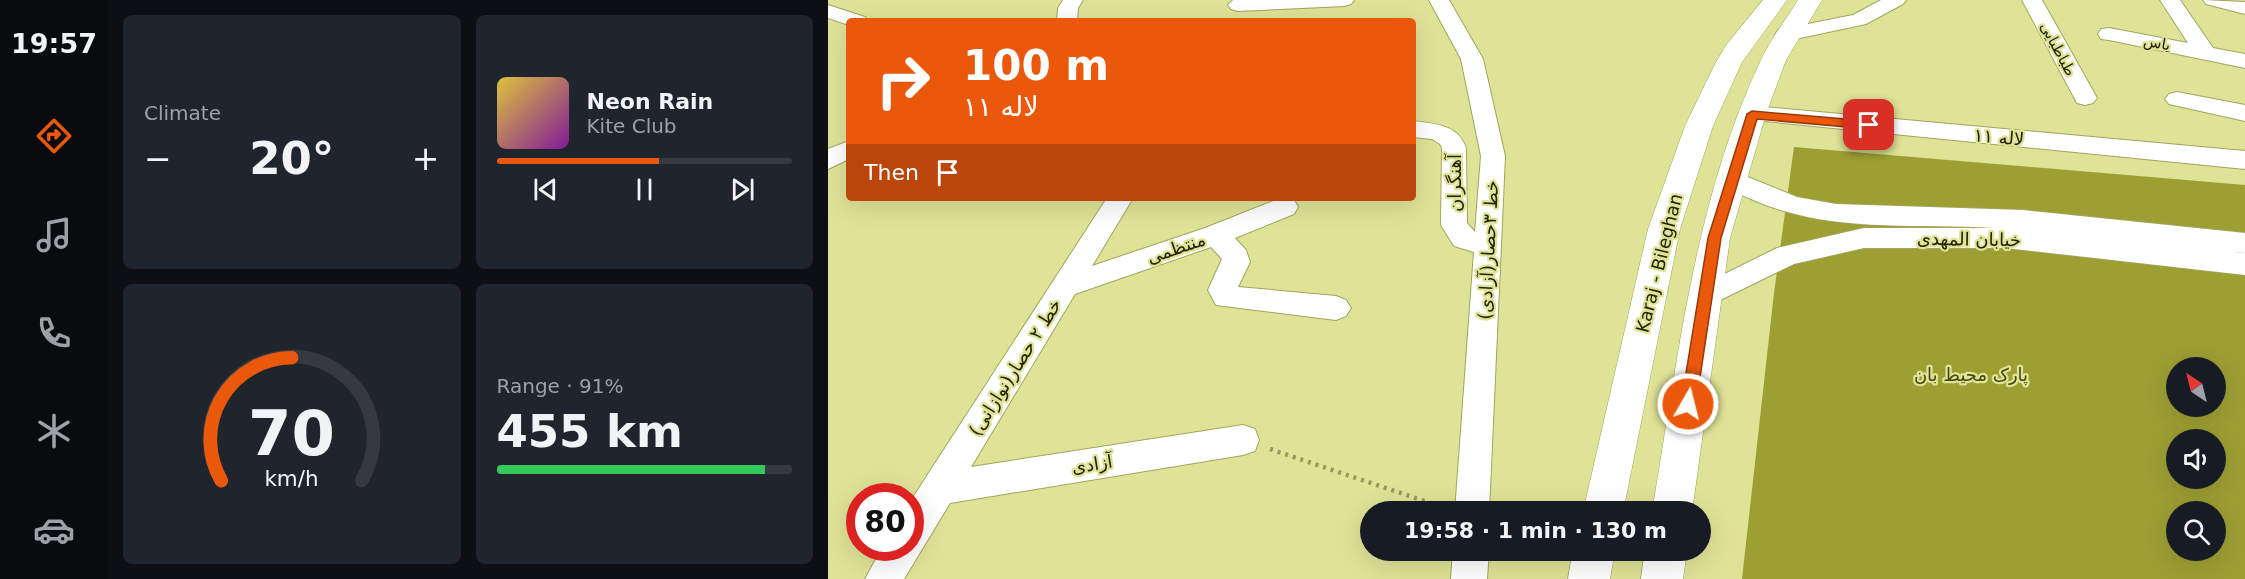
<!DOCTYPE html>
<meta charset="utf-8">
<style>
:root{--surface:#171b24;--page:#20242c;--text:#f1f3f6;--muted:#9ea1a6;--line:#363941;--accent:#ea580c}
body{margin:0;font-family:"DejaVu Sans",Cairo,sans-serif;background:var(--page);color:var(--text);height:100vh;display:flex;flex-direction:column;font-size:22px;white-space:nowrap}
*{box-sizing:border-box;margin:0}
p{font-size:20px;color:var(--muted)}
.icon{flex:none;width:33px;height:33px;fill:none;stroke:currentColor;stroke-width:2;stroke-linecap:round;stroke-linejoin:round}
.map{position:relative;flex:1;overflow:hidden}
.drawer{display:flex;flex-direction:column;gap:15px;padding:15px;background:#0d0f14;width:720px}
.drawer>*{flex:none}
.banner{position:absolute;left:18px;top:18px;width:570px;height:183px;border-radius:6px;box-shadow:0 6px 24px #0002;background:#ea580c;color:#fff;overflow:hidden}
.needle{width:39px;rotate:325deg}
.buttons{position:absolute;left:1338px;top:357px;display:grid;gap:12px}
.buttons a{display:grid;place-items:center;width:60px;height:60px;border-radius:50%;background:var(--surface);box-shadow:0 6px 24px #0002;font-size:30px}
.speed{position:absolute;left:18px;top:483px;display:flex;gap:12px;font-size:30px;font-weight:700;text-align:center}
.speed>*{display:grid;place-content:center;width:78px;height:78px;border-radius:50%;background:var(--surface);box-shadow:0 6px 24px #0002;line-height:1}
.speed .limit{border:9px solid #d22;background:#fff;color:#111}
.pin{position:absolute;display:grid;place-items:center;width:51px;height:51px;color:#fff;margin:-26px;border-radius:12px;box-shadow:0 3px 9px #0006}
.me{position:absolute;width:66px;margin:-33px;rotate:8deg;stroke-linejoin:round;filter:drop-shadow(0 0 4px #0008)}
.turn{display:flex;align-items:center;gap:21px;height:126px;padding:0 18px;font-size:27px}
.turn .icon{width:78px;height:78px;stroke-width:2.5}
.turn b{display:block;font-size:42px;line-height:51px}
.then{display:flex;align-items:center;height:57px;padding:0 18px;background:#0003;gap:12px;font-size:22px}
.big{font-size:45px;font-weight:600;line-height:1.1}
.drawer .card{flex:1;display:flex;flex-direction:column;justify-content:center;gap:9px;min-width:0;padding:0 21px;border-radius:9px;background:var(--page)}
.drawer .dial{align-items:center;gap:0}
.dial svg{height:156px;overflow:visible;fill:none;stroke:var(--line);stroke-width:7;stroke-linecap:round;text-anchor:middle}
.dial text{fill:var(--text);stroke:none}
.song{display:flex;align-items:center;gap:18px}
.cover{width:72px;height:72px;border-radius:9px;background:linear-gradient(135deg,hsl(50 70% 55%),hsl(290 70% 35%))}
.played{height:6px;border-radius:3px;background:linear-gradient(90deg,var(--accent) 55%,var(--line) 55%)}
.keys{display:flex;justify-content:space-around;direction:ltr}
.heat{display:flex;justify-content:space-between;align-items:center;font-size:33px;direction:ltr}
.charge{height:9px;border-radius:4px;background:linear-gradient(90deg,#34c759 91%,var(--line) 0)}
.drawer .tiles{flex:1;display:grid;gap:15px;grid-template-columns:repeat(2,1fr)}
.trip{position:absolute;left:532px;top:501px;width:351px;height:60px;border-radius:30px;background:var(--surface);box-shadow:0 6px 24px #0002;font-weight:600;line-height:60px;text-align:center}
main{display:flex;flex:1;min-height:0}
.tab-bar{display:flex;flex-direction:column;width:108px;justify-content:space-around;align-items:center;background:#090b0e;color:var(--muted)}
.tab-bar .icon{width:42px;height:42px}
.tab-bar .selected{color:var(--accent)}
.tab-bar b{font-size:27px;color:var(--text)}
.map>svg:first-child{display:block}
.forest{fill:#9d9f33;fill-rule:evenodd}
.lines{fill:none;stroke-linecap:round;stroke-linejoin:round}
.minor-casing{stroke:#a2a55b;stroke-width:2}
.highway-casing{stroke:#a2a55b;stroke-width:1}
.path{stroke:#979a5f;stroke-width:4.5;stroke-dasharray:3 5;stroke-linecap:butt}
.minor{fill:#fff;fill-rule:evenodd}
.highway{fill:#fff;fill-rule:evenodd}
.route{fill:#ea580c;stroke:#983908;stroke-width:1.5}
.labels{text-anchor:middle;dominant-baseline:central;stroke-width:4.5;stroke-linejoin:round;paint-order:stroke}
.far-street-label{font-size:15px;fill:#232304;stroke:#dfe397}
.street-label{font-size:18px;fill:#232304;stroke:#dfe397}
.park-label{font-size:18px;fill:#46470e;stroke:#dfe397}
</style>
<main>
<nav class="tab-bar">
<b>19:57</b>
<svg class="icon selected" aria-label="directions" viewBox="0 0 24 24"><path d="M12 3l9 9-9 9-9-9zM9 14v-3h6M13 9l2 2-2 2"/></svg>
<svg class="icon" aria-label="music" viewBox="0 0 24 24"><path d="M9 18V5l10-2v13"/><circle cx="6" cy="18" r="3"/><circle cx="16" cy="16" r="3"/></svg>
<svg class="icon" aria-label="phone" viewBox="0 0 24 24"><path d="M5 4h4l2 5-3 2q2 4 5 5l2-3 5 2v4C11 20 4 13 5 4z"/></svg>
<svg class="icon" aria-label="climate" viewBox="0 0 24 24"><path d="M12 3v18M4 7l16 10M4 17L20 7"/></svg>
<svg class="icon" aria-label="car" viewBox="0 0 24 24"><path d="M5 17H2v-5l4-1 3-4h7l3 4 3 1v5h-3M9 17h6M6 11h13"/><circle cx="7" cy="17" r="2"/><circle cx="17" cy="17" r="2"/></svg>
</nav>
<section class="drawer">
<div class="tiles">
<div class="card"><p>Climate</p>
<div class="heat"><a>−</a><b class="big">20°</b><a>+</a></div>
</div>
<div class="card">
<div class="song"><i class="cover"></i><div><b>Neon Rain</b><p>Kite Club</p></div></div>
<div class="played"></div>
<div class="keys"><svg class="icon" aria-label="previous" viewBox="0 0 24 24"><path d="M18 5L8 12l10 7zM5 5v14"/></svg><svg class="icon" aria-label="pause" viewBox="0 0 24 24"><path d="M8 5v14M16 5v14"/></svg><svg class="icon" aria-label="next" viewBox="0 0 24 24"><path d="M6 5l10 7-10 7zM19 5v14"/></svg></div>
</div>
<div class="card dial"><svg viewBox="0 0 100 80">
<path d="M14 69A42 42 0 1 1 86 69"/>
<path d="M14 69A42 42 0 0 1 50 6" stroke="#ea580c"/>
<text x="50" y="56" font-size="32" font-weight="700">70</text>
<text x="50" y="72" font-size="11">km/h</text>
</svg></div>
<div class="card"><p>Range · 91%</p><b class="big">455 km</b><div class="charge"></div></div>
</div>
</section>
<div class="map">
<svg width="1417" height="579" viewBox="0 0 1417 579">
<rect width="100%" height="100%" fill="#dfe397"/>
<!-- forest -->
<path class="forest" d="M 966,147 L 1417,185 L 1417,579 L 914,579 L 946,293 ZM 1348,368 L 1388,368 L 1388,406 L 1348,406 ZM 1348,440 L 1388,440 L 1388,478 L 1348,478 ZM 1348,512 L 1388,512 L 1388,550 L 1348,550 Z"/>
<g class="lines">
<defs>
<path id="minor" d="M 235,0 L 255,0 L 250,8 L 249,21 L 229,21 L 230,8 Z
M 526,0 L 523,4 L 516,6 L 410,11 L 403,9 L 400,5 L 405,0 Z
M 601,0 L 621,0 L 655,59 L 677,156 L 661,512 L 627,512 L 646,252 L 626,246 L 613,225 L 614,148 L 612,144 L 604,139 L 585,137 L 585,121 C 607,124 630,124 638,148 L 639,223 L 647,232 L 653,156 L 633,59 Z
M 1053,0 L 1078,0 L 1075,4 L 1038,24 L 958,41 L 950,40 L 947,35 L 950,30 L 1025,15 Z
M 1194,0 L 1214,0 L 1269,98 L 1265,103 L 1257,105 L 1249,103 Z
M 1332,0 L 1352,0 L 1385,48 L 1417,54 L 1417,68 L 1281,40 L 1273,39 L 1270,34 L 1273,29 L 1281,28 L 1360,43 Z
M 1375,0 L 1417,2 L 1417,14 L 1378,4 Z
M 0,5 L 37,17 L 40,21 L 21,21 L 21,25 L 0,18 Z
M 1349,92 L 1417,105 L 1417,121 L 1341,104 L 1337,99 L 1341,94 Z
M 924,106 L 1417,151 L 1417,169 L 916,119 L 912,114 L 916,109 Z
M 21,141 L 21,159 L 0,169 L 0,149 Z
M 905,171 L 969,197 L 1008,204 L 1195,210 L 1417,233 L 1417,253 L 1198,230 L 1417,253 L 1417,275 L 1178,248 L 1036,248 L 966,264 L 876,308 L 866,305 L 862,297 L 866,289 L 949,248 L 1036,228 L 1166,228 C 1083,223 1001,234 923,199 C 912,194 898,190 892,180 L 896,174 Z
M 279,198 L 305,198 L 264,266 L 377,228 L 448,200 L 455,198 L 466,200 L 470,207 L 466,214 L 407,238 L 418,250 L 422,262 L 410,287 L 508,296 L 518,300 L 523,308 L 518,316 L 508,320 L 388,305 L 380,290 L 394,259 L 383,247 L 247,294 L 143,467 L 415,425 L 427,429 L 431,440 L 427,451 L 415,455 L 122,503 L 76,579 L 37,579 L 54,548 L 82,548 L 82,502 Z
M 625,550 L 661,550 L 659,579 L 623,579 Z"/>
<path id="highway" d="M 935,0 L 959,0 L 914,62 L 885,126 L 852,229 L 795,512 L 755,512 L 820,229 L 857,126 L 888,62 L 899,44 Z
M 970,0 L 994,0 L 958,60 L 938,114 L 902,238 L 864,512 L 824,512 C 850,360 866,202 932,62 C 942,40 958,20 970,0 Z
M 745,550 L 787,550 L 782,579 L 740,579 Z
M 817,550 L 859,550 L 855,579 L 813,579 Z"/>
</defs>
<!-- minor casing -->
<use href="#minor" class="minor-casing"/>
<!-- highway casing -->
<use href="#highway" class="highway-casing"/>
<!-- path -->
<path class="path" d="M 442,449 L 614,507"/>
<!-- minor -->
<use href="#minor" class="minor"/>
<!-- highway -->
<use href="#highway" class="highway"/>
</g>
<!-- route -->
<path class="route" d="M 924,111 L 1041,121 L 1047,125 L 1041,129 L 929,119 L 893,238 L 868,404 L 860,411 L 853,404 L 880,238 L 919,114 Z"/>
<g class="labels">
<!-- far-street labels -->
<g class="far-street-label">
<text transform="translate(1329 43) rotate(10)">یاس</text>
<text transform="translate(1230 49) rotate(62)">طباطبایی</text>
</g>
<!-- street labels -->
<g class="street-label">
<text transform="translate(1171 137) rotate(5)">لاله ۱۱</text>
<text transform="translate(626 183) rotate(-90)">آهنگران</text>
<text transform="translate(1141 239) rotate(1)">خیابان المهدی</text>
<text transform="translate(348 248) rotate(-19)">منتظمی</text>
<text transform="translate(660 250) rotate(-87)">خط ۳حصار(آزادی)</text>
<text transform="translate(831 263) rotate(-76)">Karaj - Bileghan</text>
<text transform="translate(187 367) rotate(-58)">خط ۲ حصار(نوازانی)</text>
<text transform="translate(264 464) rotate(-9)">آزادی</text>
</g>
<!-- park labels -->
<g class="park-label">
<text x="1143" y="374">پارک محیط بان</text>
</g>
</g>
</svg>
<div class="buttons">
<a><svg class="needle" viewBox="-14 -14 28 28"><path d="M0-13l5 13h-10z" fill="#e53935"/><path d="M0 13l5-13h-10z" fill="#9ea1a6"/></svg></a>
<a><svg class="icon" aria-label="sound" viewBox="0 0 24 24"><path d="M4 9h4l5-4v14l-5-4H4zM17 9q2 3 0 6"/></svg></a>
<a><svg class="icon" aria-label="search" viewBox="0 0 24 24"><circle cx="10" cy="10" r="6"/><path d="M15 15l6 6"/></svg></a>
</div>
<div class="speed"><div class="limit">80</div></div>
<div class="pin" style="left:1041px;top:125px;background:#d93025"><svg class="icon" aria-label="arrive" viewBox="0 0 24 24"><path d="M6 21V4h12l-3 4 3 4H6"/></svg></div>
<svg class="me" style="left:860px;top:404px" viewBox="-20 -20 40 40"><circle r="17" fill="#ea580c" stroke="#fff" stroke-width="3"/><path d="M0-11L8 9 0 5-8 9z" fill="#fff"/></svg>
<div class="trip">19:58 · 1 min · 130 m</div>
<div class="banner">
<div class="turn"><svg class="icon" aria-label="right" viewBox="0 0 24 24"><path d="M7 20v-9h11M14 6l5 5-5 5"/></svg><div><b>100 m</b>لاله ۱۱</div></div>
<div class="then">Then<svg class="icon" aria-label="arrive" viewBox="0 0 24 24"><path d="M6 21V4h12l-3 4 3 4H6"/></svg></div>
</div>
</div>
</main>
